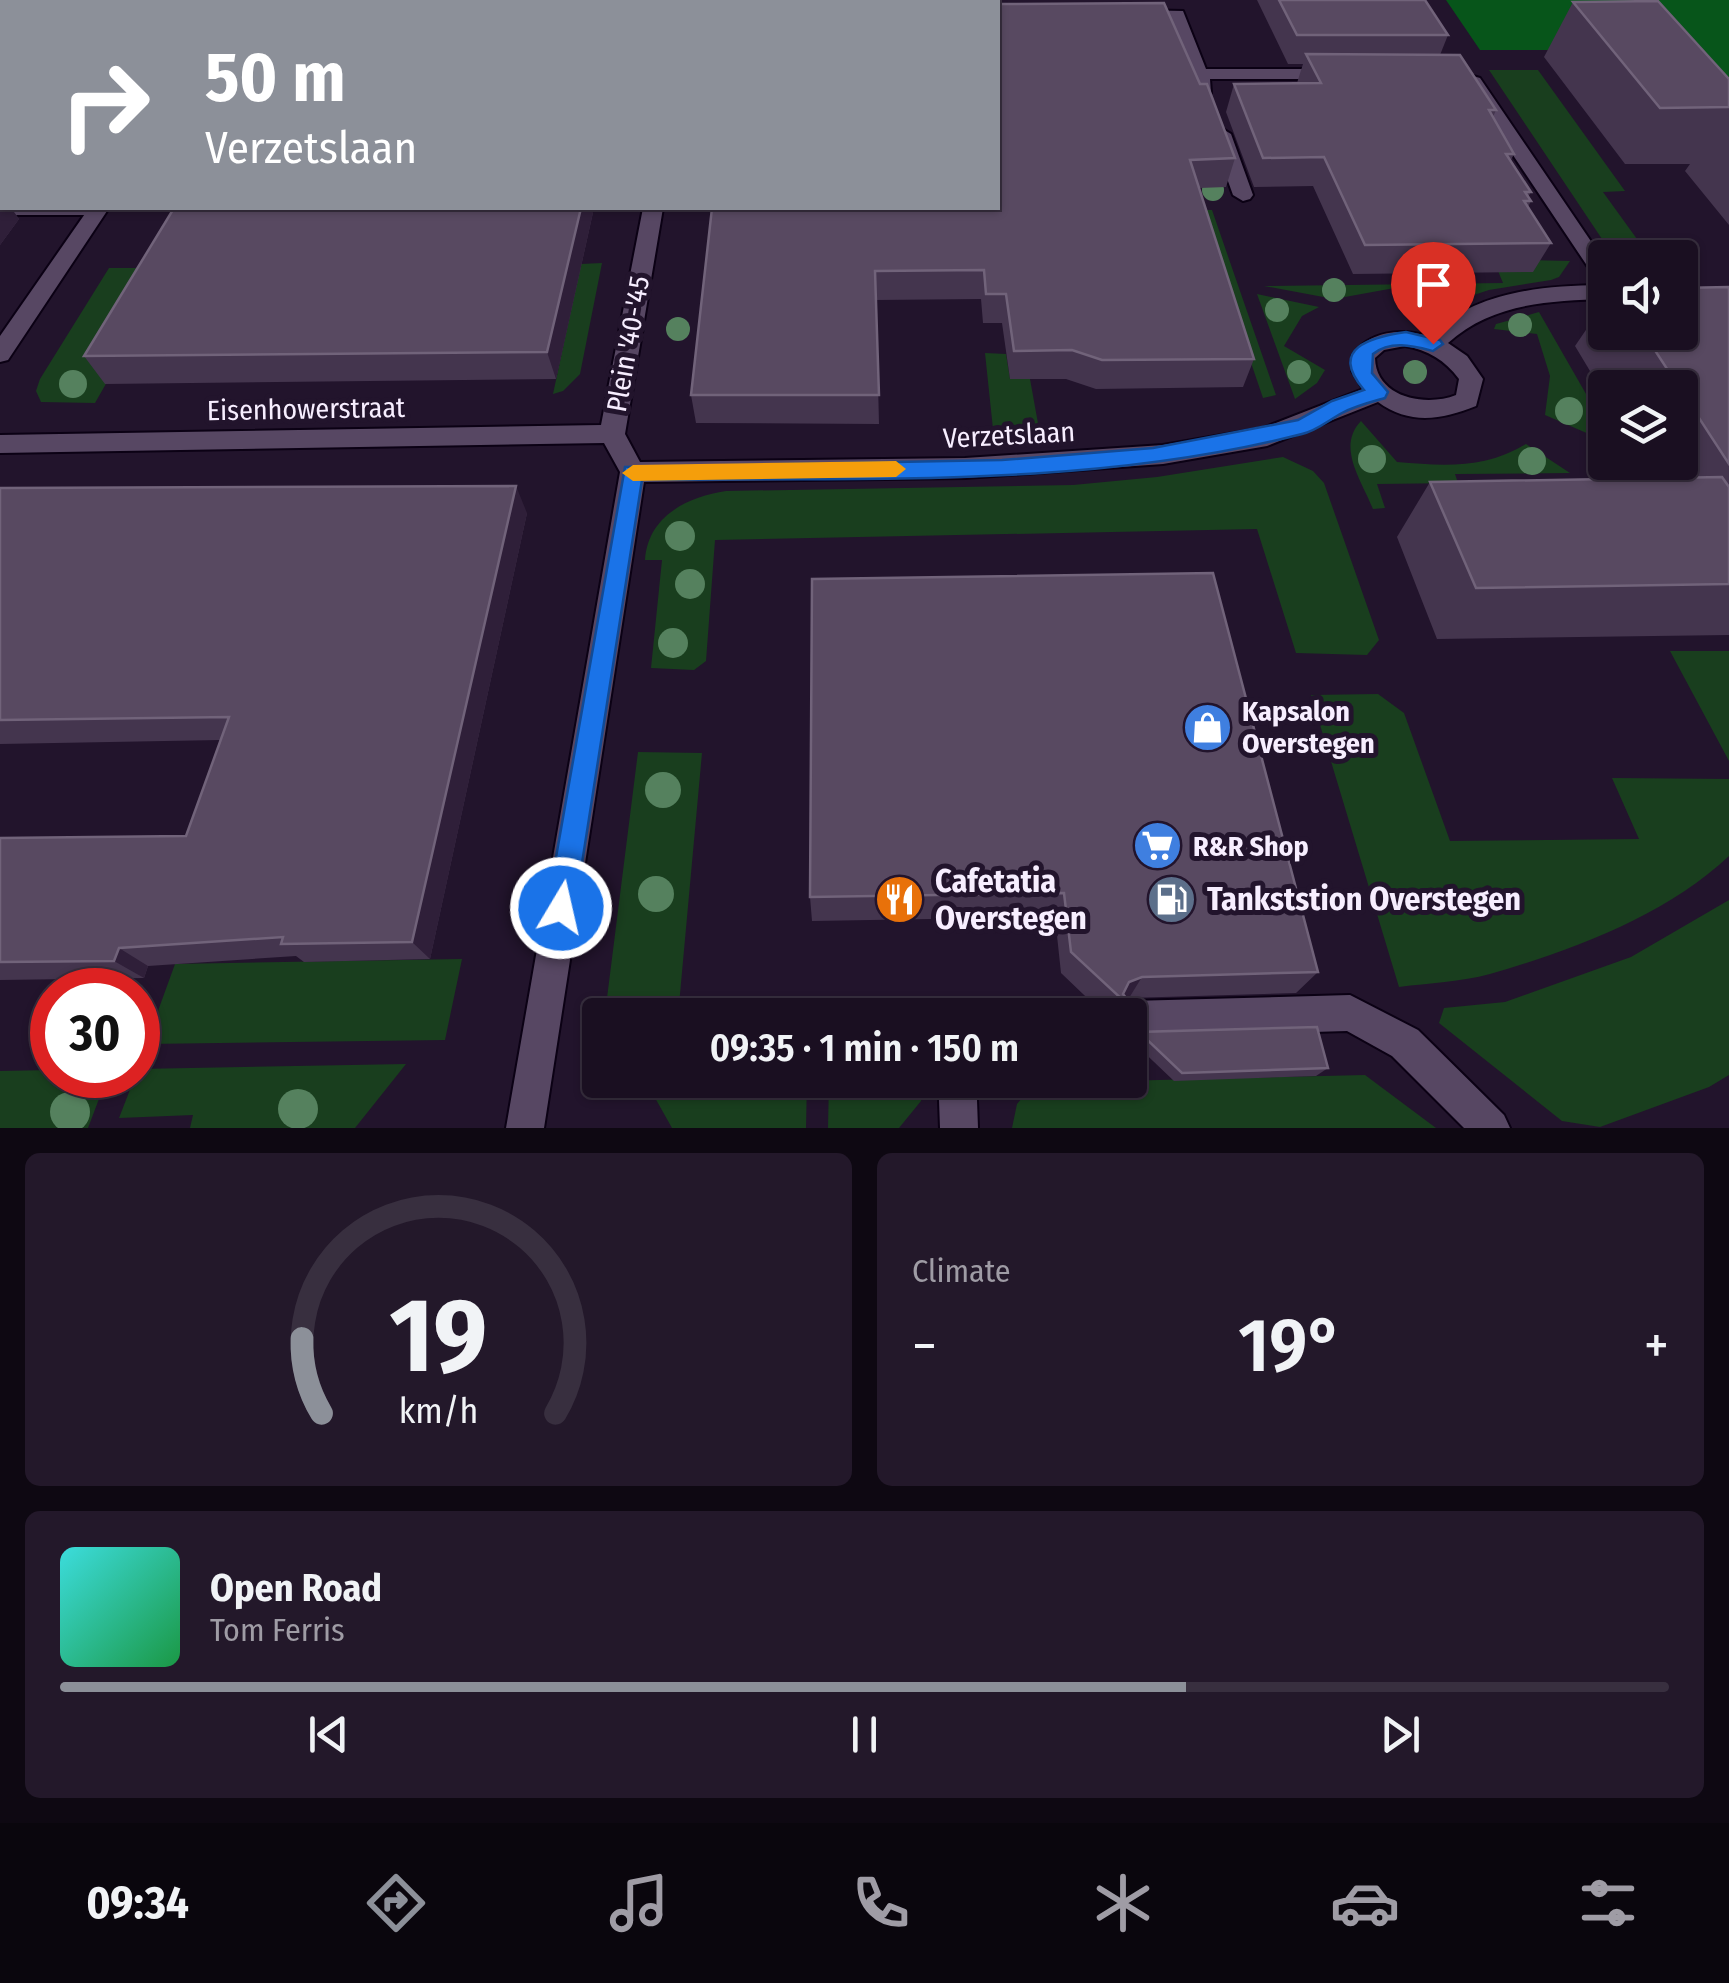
<!DOCTYPE html>
<meta charset="utf-8">
<style>
:root{--surface:#1a0f21;--page:#23182a;--text:#f1f3f6;--muted:#9f9ca5;--line:#382f3f;--accent:#8c9099}
body{margin:0;font-family:"Fira Sans Condensed",sans-serif;background:var(--page);color:var(--text);height:100vh;display:flex;flex-direction:column;font-size:38px;white-space:nowrap}
*{box-sizing:border-box;margin:0}
p{font-size:32px;color:var(--muted)}
.icon{flex:none;width:55px;height:55px;fill:none;stroke:currentColor;stroke-width:2;stroke-linecap:round;stroke-linejoin:round}
.map{position:relative;height:1128px;overflow:hidden}
.details{display:flex;flex-direction:column;gap:25px;padding:25px;background:#0e0812;flex:1}
.details>*{flex:none}
.guide{position:absolute;left:0px;top:0px;width:1000px;height:210px;box-shadow:0 2px 8px #0004,0 0 0 2px var(--line);background:#8c9099;color:#fff;overflow:hidden}
.buttons{position:absolute;left:1588px;top:240px;display:grid;gap:20px}
.buttons a{display:grid;place-items:center;width:110px;height:110px;border-radius:10px;background:var(--surface);box-shadow:0 2px 8px #0004,0 0 0 2px var(--line);font-size:50px}
.speed{position:absolute;left:30px;top:968px;display:flex;gap:20px;font-size:50px;font-weight:700;text-align:center}
.speed>*{display:grid;place-content:center;width:130px;height:130px;border-radius:50%;background:var(--surface);box-shadow:0 2px 8px #0004,0 0 0 2px var(--line);line-height:1}
.speed .limit{border:15px solid #d22;background:#fff;color:#111}
.pin{position:absolute;display:grid;place-items:center;width:85px;height:85px;color:#fff;margin:-102px -42px;border-radius:50% 50% 50% 0;rotate:-45deg;box-shadow:0 0 10px #0007}
.pin .icon{rotate:45deg}
.me{position:absolute;width:110px;margin:-55px;rotate:9deg;stroke-linejoin:round;filter:drop-shadow(0 0 8px #0008)}
.turn{display:flex;align-items:center;gap:35px;height:210px;padding:0 40px;font-size:45px}
.turn .icon{width:130px;height:130px;stroke-width:2.5}
.turn b{display:block;font-size:70px;line-height:85px}
.big{font-size:75px;font-weight:600;line-height:1.1}
.details .widget{flex:1;display:flex;flex-direction:column;justify-content:center;gap:15px;min-width:0;padding:0 35px;border-radius:15px;background:var(--page)}
.details .dial{align-items:center;gap:0}
.dial svg{height:260px;overflow:visible;fill:none;stroke:var(--line);stroke-width:7;stroke-linecap:round;text-anchor:middle}
.dial text{fill:var(--text);stroke:none}
.song{display:flex;align-items:center;gap:30px}
.cover{width:120px;height:120px;border-radius:15px;background:linear-gradient(135deg,hsl(180 70% 55%),hsl(140 70% 35%))}
.played{height:10px;border-radius:5px;background:linear-gradient(90deg,var(--accent) 70%,var(--line) 70%)}
.keys{display:flex;justify-content:space-around;direction:ltr}
.heat{display:flex;justify-content:space-between;align-items:center;font-size:55px;direction:ltr}
.details .tiles{flex:1;display:grid;gap:25px;grid-template-columns:1fr 1fr}
.widget:last-child{grid-column:span 2}
.trip{position:absolute;left:582px;top:998px;width:565px;height:100px;border-radius:10px;background:var(--surface);box-shadow:0 2px 8px #0004,0 0 0 2px var(--line);font-weight:600;line-height:100px;text-align:center}
.tabs{display:flex;height:160px;justify-content:space-around;align-items:center;background:#0a060d;color:var(--muted)}
.tabs .icon{width:70px;height:70px}
.tabs .selected{color:var(--accent)}
.tabs b{font-size:45px;color:var(--text)}
.map>svg:first-child{display:block}
.green{fill:#193e1e}
.forest{fill:#07551a}
.lines{fill:none;stroke-linecap:round;stroke-linejoin:round}
.service-casing{stroke:#0b0114;stroke-width:4}
.minor-casing{stroke:#0b0114;stroke-width:4}
.service{fill:#574763;fill-rule:evenodd}
.minor{fill:#574763;fill-rule:evenodd}
.tree{fill:#55815e}
.wall{fill:#44354e}
.shaded-wall{fill:#2f1f39}
.building{fill:#584961;stroke:#71637a;stroke-width:2.5}
.route{fill:#1a73e8;stroke:#114b97;stroke-width:2.5}
.slow{fill:#f59e0b}
.labels{text-anchor:middle;dominant-baseline:central;stroke-width:10;stroke-linejoin:round;paint-order:stroke}
.street-label{font-size:28px;fill:#f7eeff;stroke:#22142c}
.poi-label{font-size:28px;font-weight:bold;fill:#f7eeff;stroke:#22142c;text-anchor:start}
.near-poi-label{font-size:32px;font-weight:bold;fill:#f7eeff;stroke:#22142c;text-anchor:start}
</style>
<div class="map">
<svg width="1729" height="1128" viewBox="0 0 1729 1128">
<rect width="100%" height="100%" fill="#22142c"/>
<!-- green -->
<path class="green" d="M 1489,70 L 1538,70 L 1625,191 L 1603,192 L 1650,257 L 1614,257 Z
M 1199,210 L 1212,210 L 1276,395 L 1263,398 Z
M 1526,260 L 1570,261 L 1559,277 L 1551,280 L 1489,290 L 1416,314 L 1400,287 L 1334,299 L 1264,286 L 1503,283 L 1498,271 Z
M 602,263 L 580,374 L 563,391 L 553,394 L 581,264 Z
M 109,268 L 172,268 L 95,403 L 41,402 L 36,391 L 40,379 Z
M 1257,294 L 1319,307 L 1302,316 L 1284,346 L 1325,370 L 1317,383 L 1295,399 Z
M 1539,312 L 1605,427 L 1605,441 L 1545,415 L 1550,376 L 1537,334 L 1494,329 L 1496,324 Z
M 985,353 L 1006,354 L 1010,379 L 1030,379 L 1039,429 L 993,429 Z
M 1361,421 L 1397,462 C 1444,466 1485,469 1526,444 L 1570,473 L 1455,474 L 1458,483 L 1377,484 L 1385,508 L 1373,509 C 1362,481 1336,447 1361,421 Z
M 1283,457 L 1313,471 L 1324,483 L 1379,640 L 1367,655 L 1296,653 L 1257,529 L 715,540 L 706,661 L 694,670 L 651,668 L 662,560 L 645,560 C 648,516 687,497 726,491 L 1073,485 L 1157,477 Z
M 1670,651 L 1729,651 L 1729,761 Z
M 1378,694 L 1404,713 L 1450,841 L 1639,839 L 1612,778 L 1729,779 L 1729,856 C 1665,916 1573,950 1490,974 C 1461,982 1429,983 1399,987 L 1311,695 Z
M 638,752 L 702,753 L 679,1005 L 606,1006 Z
M 1729,900 L 1729,1075 L 1709,1087 L 1600,1127 L 1562,1121 L 1439,1023 L 1444,1008 L 1505,1002 L 1631,957 Z
M 462,959 L 445,1040 L 146,1044 L 175,964 Z
M 406,1064 L 355,1128 L 190,1128 L 193,1115 L 119,1118 L 138,1069 Z
M 52,1070 L 52,1075 L 108,1075 L 88,1128 L 0,1128 L 0,1071 Z
M 1365,1075 L 1436,1128 L 1012,1128 L 1017,1104 L 1035,1083 Z
M 645,1080 L 807,1080 L 806,1128 L 672,1128 Z
M 829,1080 L 924,1080 L 921,1101 L 899,1128 L 828,1128 Z"/>
<!-- forest -->
<path class="forest" d="M 1446,0 L 1729,0 L 1729,86 L 1676,50 L 1480,50 Z"/>
<g class="lines">
<defs>
<path id="service" d="M 0,203 L 2,208 L 108,209 L 98,215 L 0,215 Z
M 1350,995 L 1418,1030 L 1504,1115 L 1510,1128 L 1464,1128 L 1392,1056 L 1347,1031 L 1130,1037 L 1130,1015 L 1114,1015 L 1117,1006 L 1130,1001 Z
M 944,1080 L 982,1080 L 977,1100 L 978,1128 L 940,1128 L 939,1100 Z"/>
<path id="minor" d="M 1134,10 L 1183,11 L 1206,69 L 1337,69 L 1346,74 L 1337,79 L 1210,79 L 1211,93 L 1197,93 L 1170,20 L 1128,19 L 1128,11 Z
M 1473,76 L 1480,78 L 1605,262 L 1605,299 C 1549,301 1492,303 1448,343 L 1467,356 L 1483,379 L 1476,406 C 1442,420 1409,425 1378,402 L 1267,446 L 1163,464 L 965,478 L 644,482 L 544,1128 L 506,1128 L 620,472 L 604,443 L 0,453 L 0,435 L 601,425 L 643,208 L 663,208 L 625,434 L 640,462 L 965,458 L 1163,445 L 1263,428 L 1363,389 L 1352,371 L 1352,356 C 1369,331 1400,328 1428,336 C 1476,292 1538,286 1600,285 L 1464,82 ZM 1405,346 C 1428,350 1445,360 1459,379 L 1456,395 C 1426,407 1376,398 1375,358 L 1384,350 Z
M 1221,128 L 1231,134 L 1253,195 L 1250,199 L 1243,201 L 1233,195 L 1211,134 Z
M 89,208 L 109,208 L 8,360 L 0,362 L 0,336 Z"/>
</defs>
<!-- service casing -->
<use href="#service" class="service-casing"/>
<!-- minor casing -->
<use href="#minor" class="minor-casing"/>
<!-- service -->
<use href="#service" class="service"/>
<!-- minor -->
<use href="#minor" class="minor"/>
</g>
<!-- trees -->
<g class="tree">
<circle cx="1213" cy="190" r="11"/>
<circle cx="1334" cy="290" r="12"/>
<circle cx="1430" cy="294" r="12"/>
<circle cx="1277" cy="310" r="12"/>
<circle cx="1520" cy="325" r="12"/>
<circle cx="678" cy="329" r="12"/>
<circle cx="1299" cy="372" r="12"/>
<circle cx="1415" cy="372" r="12"/>
<circle cx="73" cy="384" r="14"/>
<circle cx="1569" cy="411" r="14"/>
<circle cx="1372" cy="459" r="14"/>
<circle cx="1532" cy="461" r="14"/>
<circle cx="680" cy="536" r="15"/>
<circle cx="690" cy="584" r="15"/>
<circle cx="673" cy="643" r="15"/>
<circle cx="663" cy="790" r="18"/>
<circle cx="656" cy="894" r="18"/>
<circle cx="298" cy="1109" r="20"/>
<circle cx="70" cy="1112" r="20"/>
</g>
<!-- wall -->
<path class="wall" d="M 0,0 L 169,0 L 171,2 L 2,2 L 2,208 L 11,208 L 19,219 L 0,245 Z
M 1257,0 L 1425,0 L 1448,35 L 1440,55 L 1496,110 L 1493,117 L 1514,154 L 1511,160 L 1531,192 L 1528,197 L 1531,201 L 1528,207 L 1551,243 L 1533,272 L 1353,274 L 1313,186 L 1254,187 L 1226,112 L 1234,84 L 1297,83 L 1303,64 L 1288,64 Z
M 1573,2 L 1729,79 L 1729,225 L 1685,171 L 1690,164 L 1625,164 L 1544,57 Z
M 1200,84 L 1235,158 L 1226,187 L 1199,188 L 1254,359 L 1243,387 L 1096,389 L 1066,379 L 1010,379 L 1002,323 L 983,323 L 981,299 L 876,300 L 879,424 L 696,423 L 691,395 L 712,208 Z
M 174,208 L 594,208 L 556,379 L 105,384 L 84,356 Z
M 1729,287 L 1729,635 L 1437,639 L 1397,537 L 1430,482 L 1654,478 L 1644,462 L 1680,462 L 1680,388 L 1605,388 L 1605,396 L 1575,346 L 1605,302 L 1605,332 L 1680,332 Z
M 0,488 L 527,513 L 430,959 L 304,962 L 296,956 L 148,966 L 144,978 L 0,980 L 0,838 L 186,836 L 220,740 L 0,744 Z
M 812,579 L 1318,972 L 1296,993 L 1129,998 L 1127,998 L 1140,1016 L 1130,1030 L 1130,1015 L 1105,1015 L 1061,973 L 1055,917 L 812,921 L 810,897 Z
M 1139,1032 L 1328,1068 L 1316,1076 L 1174,1081 L 1132,1041 Z"/>
<!-- shaded-wall -->
<path class="shaded-wall" d="M 149,0 L 169,0 L 171,2 L 147,2 Z
M 0,192 L 2,196 L 2,208 L 11,208 L 19,219 L 0,245 Z
M 581,208 L 594,208 L 556,379 L 547,352 Z
M 516,486 L 527,513 L 430,959 L 412,942 Z
M 119,948 L 148,966 L 144,978 L 114,961 Z
M 1142,977 L 1129,998 L 1123,1000 L 1119,997 L 1129,982 Z"/>
<!-- building -->
<path class="building" d="M 0,0 L 149,0 L 147,2 L 2,2 L 2,177 L 0,176 Z
M 299,0 L 630,0 L 629,2 L 298,2 Z
M 736,0 L 883,0 L 883,2 L 736,2 Z
M 1279,0 L 1425,0 L 1448,35 L 1297,35 Z
M 1658,1 L 1729,79 L 1729,107 L 1660,108 L 1573,2 Z
M 1164,3 L 1200,84 L 1207,84 L 1235,158 L 1190,160 L 1254,359 L 1102,360 L 1072,350 L 1014,351 L 1006,294 L 986,294 L 984,270 L 875,271 L 879,395 L 691,395 L 712,208 L 998,208 L 998,4 Z
M 1306,54 L 1460,55 L 1496,110 L 1489,110 L 1514,154 L 1506,154 L 1531,192 L 1525,192 L 1531,201 L 1524,201 L 1551,243 L 1365,245 L 1324,157 L 1263,158 L 1234,84 L 1321,83 Z
M 174,208 L 581,208 L 547,352 L 84,356 Z
M 1729,287 L 1729,464 L 1643,332 L 1680,332 L 1680,288 Z
M 1722,477 L 1729,487 L 1729,584 L 1476,588 L 1430,482 Z
M 516,486 L 412,942 L 281,944 L 283,937 L 119,948 L 114,961 L 0,962 L 0,838 L 186,836 L 229,717 L 0,720 L 0,488 Z
M 1213,573 L 1318,972 L 1142,977 L 1129,982 L 1123,994 L 1127,999 L 1140,999 L 1140,1016 L 1071,952 L 1064,893 L 810,897 L 812,579 Z
M 1317,1027 L 1328,1068 L 1182,1073 L 1139,1032 Z"/>
<!-- route -->
<path class="route" d="M 1406,332 L 1440,340 L 1443,344 L 1433,351 C 1413,346 1391,340 1373,354 L 1372,373 L 1388,392 L 1385,398 C 1371,402 1355,406 1342,413 C 1329,420 1316,431 1302,434 C 1088,489 862,477 642,480 L 575,908 L 571,917 L 561,921 L 551,917 L 547,908 L 625,467 L 1002,460 L 1153,448 L 1298,420 L 1332,401 L 1364,390 C 1328,348 1371,337 1406,332 Z"/>
<!-- slow -->
<path class="slow" d="M 896,461 L 906,469 L 896,477 L 633,481 L 622,473 L 633,465 Z"/>
<!-- icons -->
<defs>
<symbol id="shop-disc" viewBox="-11 -11 22 22"><circle r="9.5" fill="#3f7fe0" stroke="#22142c"/><path d="M-5-2.5h2.3a2.7 3.5 0 0 1 5.4 0H5L5.5 6h-11ZM-1.5-2.5h3a1.5 2.3 0 0 0-3 0Z" fill="#fff"/></symbol>
<symbol id="supermarket-disc" viewBox="-11 -11 22 22"><circle r="9.5" fill="#3f7fe0" stroke="#22142c"/><path d="M-6-5.5h2.5l.6 2H6L4.5 2H-2.5L-4.4-4H-6ZM-1.5 3.2a1.3 1.3 0 1 0 .1 0ZM3 3.2a1.3 1.3 0 1 0 .1 0Z" fill="#fff"/></symbol>
<symbol id="restaurant-disc" viewBox="-11 -11 22 22"><circle r="9.5" fill="#e8710a" stroke="#22142c"/><path d="M-5-6h1v4h1v-4h1v4h1v-4h1v5L-1.5 .5V6h-2V.5L-5-1ZM5-6V6H3V1.5H1.5Q1.5-4 5-6Z" fill="#fff"/></symbol>
<symbol id="fuel-disc" viewBox="-11 -11 22 22"><circle r="9.5" fill="#5c6f8a" stroke="#22142c"/><path d="M-5.5-6h7V0h2V4h1.3V-2.5L3-4.5l.8-.8L6-3V5H2.5V1h-1V6h-7ZM-4.2-4.7v3.2H.2V-4.7Z" fill="#fff"/></symbol>
</defs>
<g fill-rule="evenodd">
<use href="#shop-disc" x="1180" y="700" width="55" height="55"/>
<use href="#supermarket-disc" x="1130" y="818" width="55" height="55"/>
<use href="#restaurant-disc" x="872" y="872" width="55" height="55"/>
<use href="#fuel-disc" x="1144" y="872" width="55" height="55"/>
</g>
<g class="labels">
<!-- street labels -->
<g class="street-label">
<text transform="translate(628 344) rotate(-80)">Plein '40-'45</text>
<text transform="translate(306 409) rotate(-1)">Eisenhowerstraat</text>
<text transform="translate(1009 435) rotate(-3)">Verzetslaan</text>
</g>
<!-- poi labels -->
<g class="poi-label">
<text x="1242" y="711">Kapsalon<tspan x="1242" dy="32">Overstegen</tspan></text>
<text x="1193" y="846">R&amp;R Shop</text>
</g>
<!-- near-poi labels -->
<g class="near-poi-label">
<text x="935" y="881">Cafetatia<tspan x="935" dy="37">Overstegen</tspan></text>
<text x="1207" y="899">Tankststion Overstegen</text>
</g>
</g>
</svg>
<div class="buttons">
<a><svg class="icon" aria-label="sound" viewBox="0 0 24 24"><path d="M4 9h4l5-4v14l-5-4H4zM17 9q2 3 0 6"/></svg></a>
<a><svg class="icon" aria-label="layers" viewBox="0 0 24 24"><path d="M12 4l9 5-9 5-9-5zM3 14l9 5 9-5"/></svg></a>
</div>
<div class="speed"><div class="limit">30</div></div>
<div class="pin" style="left:1433px;top:344px;background:#d93025"><svg class="icon" aria-label="arrive" viewBox="0 0 24 24"><path d="M6 21V4h12l-3 4 3 4H6"/></svg></div>
<svg class="me" style="left:561px;top:908px" viewBox="-20 -20 40 40"><circle r="17" fill="#1a73e8" stroke="#fff" stroke-width="3"/><path d="M0-11L8 9 0 5-8 9z" fill="#fff"/></svg>
<div class="trip">09:35 · 1 min · 150 m</div>
<div class="guide">
<div class="turn"><svg class="icon" aria-label="right" viewBox="0 0 24 24"><path d="M7 20v-9h11M14 6l5 5-5 5"/></svg><div><b>50 m</b>Verzetslaan</div></div>
</div>
</div>
<section class="details">
<div class="tiles">
<div class="widget dial"><svg viewBox="0 0 100 80">
<path d="M14 69A42 42 0 1 1 86 69"/>
<path d="M14 69A42 42 0 0 1 8 46" stroke="#8c9099"/>
<text x="50" y="56" font-size="32" font-weight="700">19</text>
<text x="50" y="72" font-size="11">km/h</text>
</svg></div>
<div class="widget"><p>Climate</p>
<div class="heat"><a>−</a><b class="big">19°</b><a>+</a></div>
</div>
<div class="widget">
<div class="song"><i class="cover"></i><div><b>Open Road</b><p>Tom Ferris</p></div></div>
<div class="played"></div>
<div class="keys"><svg class="icon" aria-label="previous" viewBox="0 0 24 24"><path d="M18 5L8 12l10 7zM5 5v14"/></svg><svg class="icon" aria-label="pause" viewBox="0 0 24 24"><path d="M8 5v14M16 5v14"/></svg><svg class="icon" aria-label="next" viewBox="0 0 24 24"><path d="M6 5l10 7-10 7zM19 5v14"/></svg></div>
</div>
</div>
</section>
<nav class="tabs">
<b>09:34</b>
<svg class="icon selected" aria-label="directions" viewBox="0 0 24 24"><path d="M12 3l9 9-9 9-9-9zM9 14v-3h6M13 9l2 2-2 2"/></svg>
<svg class="icon" aria-label="music" viewBox="0 0 24 24"><path d="M9 18V5l10-2v13"/><circle cx="6" cy="18" r="3"/><circle cx="16" cy="16" r="3"/></svg>
<svg class="icon" aria-label="phone" viewBox="0 0 24 24"><path d="M5 4h4l2 5-3 2q2 4 5 5l2-3 5 2v4C11 20 4 13 5 4z"/></svg>
<svg class="icon" aria-label="climate" viewBox="0 0 24 24"><path d="M12 3v18M4 7l16 10M4 17L20 7"/></svg>
<svg class="icon" aria-label="car" viewBox="0 0 24 24"><path d="M5 17H2v-5l4-1 3-4h7l3 4 3 1v5h-3M9 17h6M6 11h13"/><circle cx="7" cy="17" r="2"/><circle cx="17" cy="17" r="2"/></svg>
<svg class="icon" aria-label="filters" viewBox="0 0 24 24"><path d="M4 7h16M4 17h16"/><circle cx="9" cy="7" r="2"/><circle cx="15" cy="17" r="2"/></svg>
</nav>
